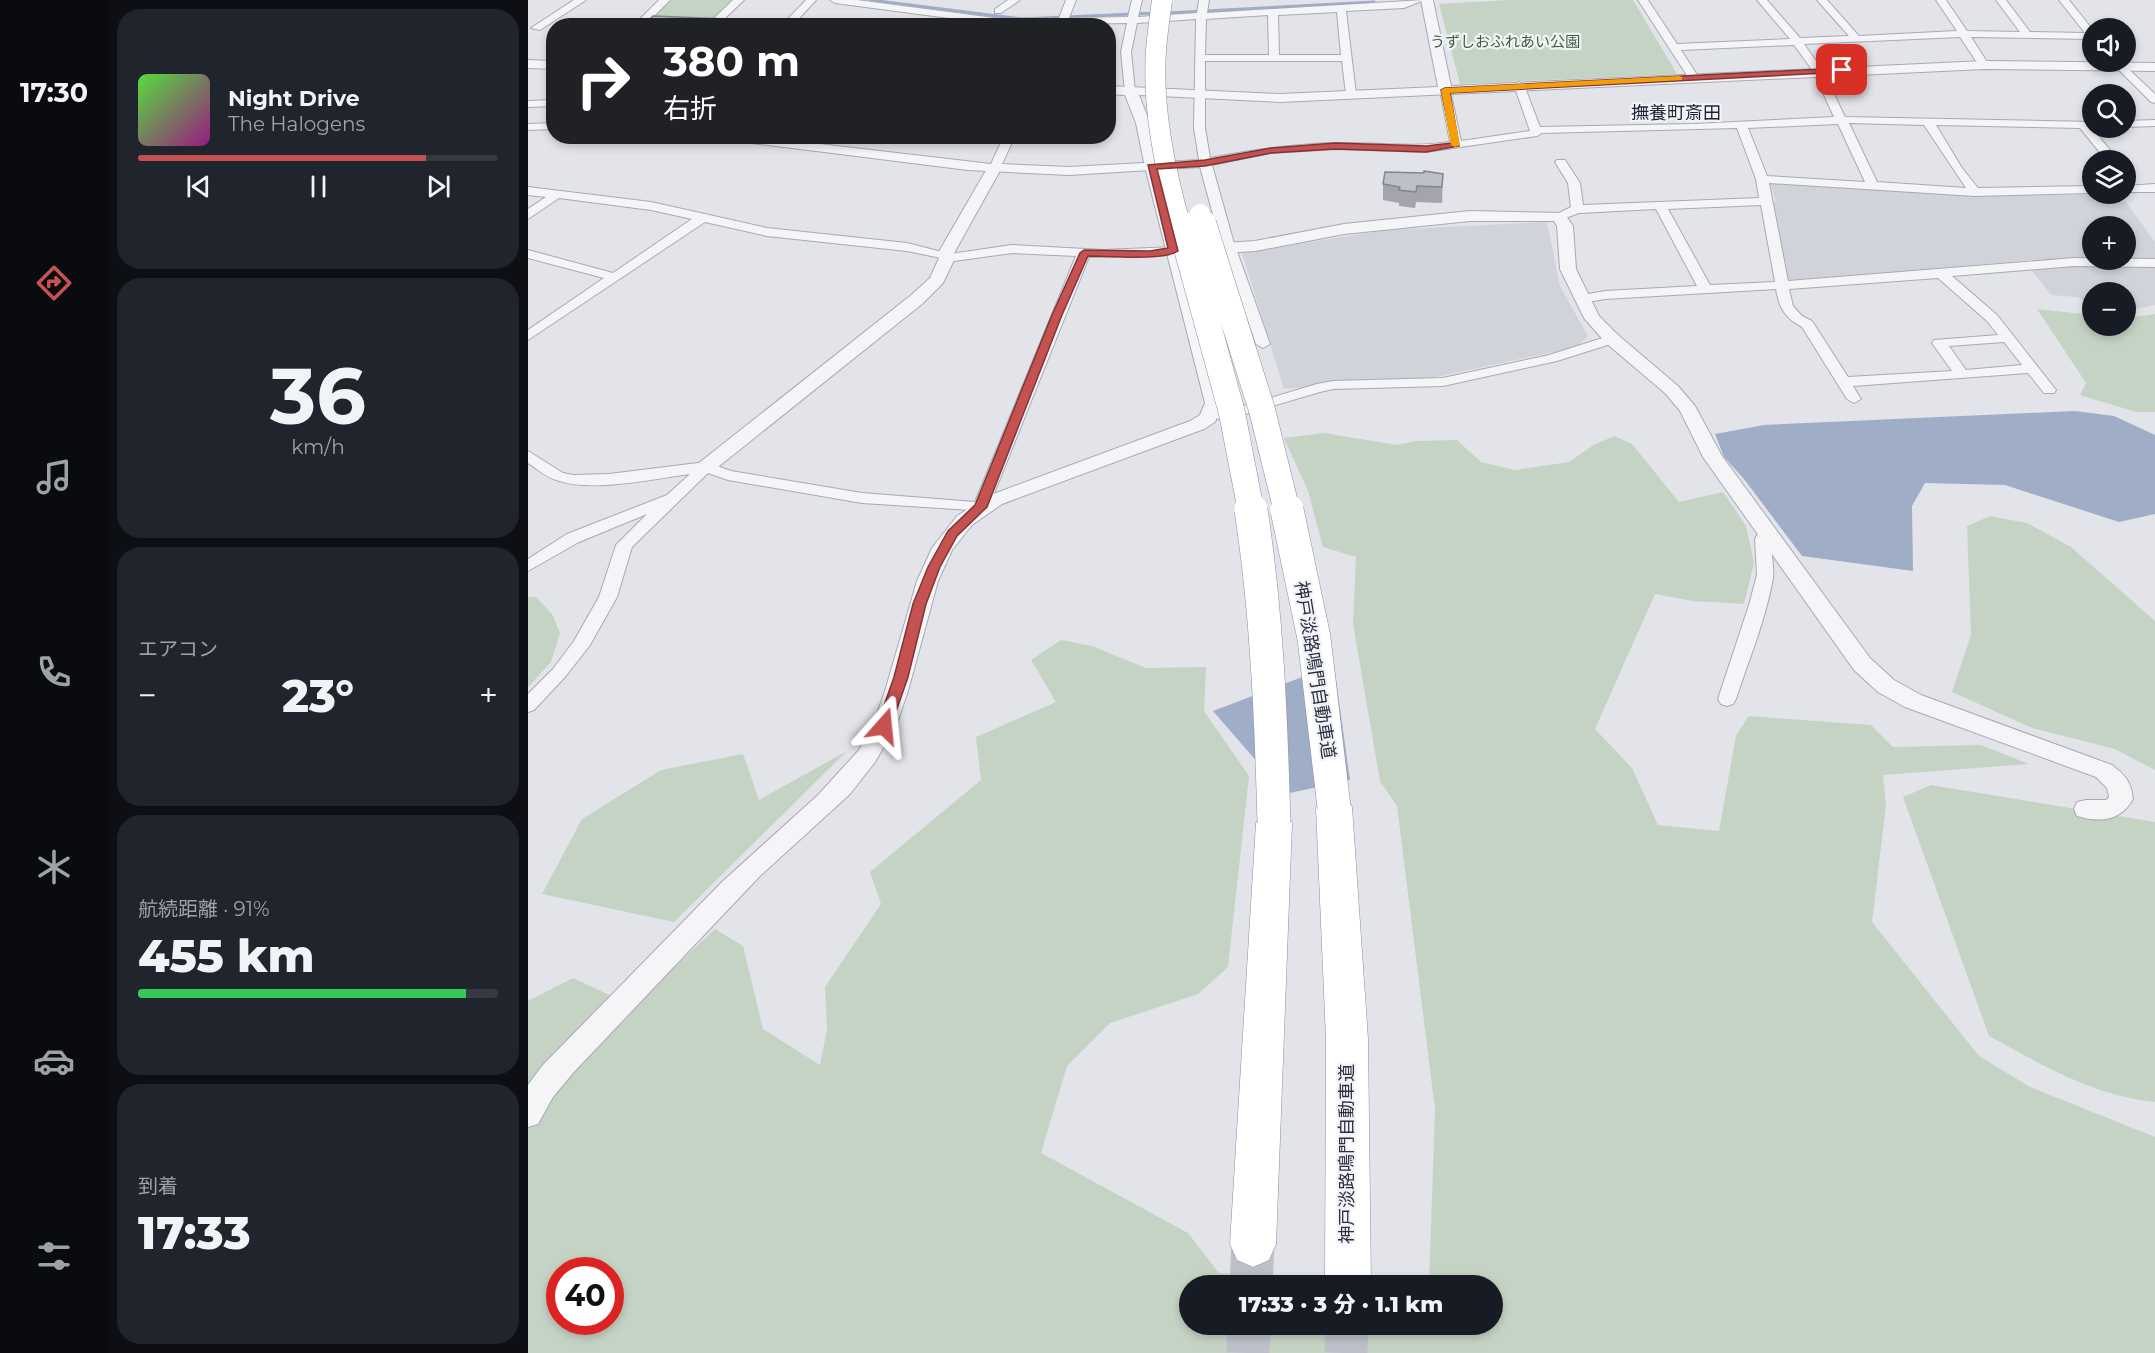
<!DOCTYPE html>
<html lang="ja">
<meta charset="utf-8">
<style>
:root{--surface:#171b24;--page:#20242c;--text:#f1f3f6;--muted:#9ea1a6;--line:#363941;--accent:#c55251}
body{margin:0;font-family:Montserrat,"Noto Sans JP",sans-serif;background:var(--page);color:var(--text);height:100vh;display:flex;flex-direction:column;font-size:22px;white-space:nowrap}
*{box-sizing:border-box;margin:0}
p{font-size:20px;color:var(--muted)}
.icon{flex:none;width:33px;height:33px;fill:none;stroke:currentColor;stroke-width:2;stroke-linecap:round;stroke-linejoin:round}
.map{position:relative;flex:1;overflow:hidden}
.side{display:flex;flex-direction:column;gap:9px;padding:9px;background:#0d0f14;width:420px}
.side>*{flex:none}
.guide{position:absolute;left:18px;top:18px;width:570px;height:126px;border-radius:24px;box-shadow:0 3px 9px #0003;background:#202124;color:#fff;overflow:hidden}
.tools{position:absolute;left:1554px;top:18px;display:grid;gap:12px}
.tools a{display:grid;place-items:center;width:54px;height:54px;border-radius:50%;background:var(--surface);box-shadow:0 3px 9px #0003;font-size:30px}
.speed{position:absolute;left:18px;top:1257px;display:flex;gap:12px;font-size:30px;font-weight:700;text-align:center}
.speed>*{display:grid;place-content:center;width:78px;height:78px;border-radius:50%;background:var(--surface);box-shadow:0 3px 9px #0003;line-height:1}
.speed .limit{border:9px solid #d22;background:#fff;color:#111}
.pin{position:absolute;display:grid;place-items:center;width:51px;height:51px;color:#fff;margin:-26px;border-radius:12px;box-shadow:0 3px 9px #0006}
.me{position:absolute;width:66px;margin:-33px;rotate:18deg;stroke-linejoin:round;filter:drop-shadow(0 0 4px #0008)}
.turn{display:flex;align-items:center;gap:21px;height:126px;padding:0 18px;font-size:27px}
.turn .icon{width:78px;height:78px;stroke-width:2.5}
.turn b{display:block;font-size:42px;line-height:51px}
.big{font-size:45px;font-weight:800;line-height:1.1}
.side .widget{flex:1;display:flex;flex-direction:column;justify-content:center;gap:9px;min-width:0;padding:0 21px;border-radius:24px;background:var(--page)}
.side .dial{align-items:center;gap:0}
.dial b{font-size:78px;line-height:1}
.song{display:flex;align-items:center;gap:18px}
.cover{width:72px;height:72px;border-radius:9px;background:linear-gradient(135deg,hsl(110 70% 55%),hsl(310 70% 35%))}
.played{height:6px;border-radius:3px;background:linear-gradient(90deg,var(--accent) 80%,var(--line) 80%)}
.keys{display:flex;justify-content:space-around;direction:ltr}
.heat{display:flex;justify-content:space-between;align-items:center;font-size:33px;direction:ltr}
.charge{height:9px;border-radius:4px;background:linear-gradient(90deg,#34c759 91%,var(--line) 0)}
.trip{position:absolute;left:651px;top:1275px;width:324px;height:60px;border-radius:30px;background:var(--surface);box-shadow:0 3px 9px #0003;font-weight:800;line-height:60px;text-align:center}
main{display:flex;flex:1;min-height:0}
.menu{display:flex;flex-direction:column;width:108px;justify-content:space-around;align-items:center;background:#090b0e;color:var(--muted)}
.menu .icon{width:42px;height:42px}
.menu .current{color:var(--accent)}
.menu b{font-size:27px;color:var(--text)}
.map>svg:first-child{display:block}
.built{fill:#d1d3db}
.green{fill:#c5d3c4;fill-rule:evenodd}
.water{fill:#a0adc7}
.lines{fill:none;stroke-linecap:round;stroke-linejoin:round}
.stream{stroke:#a0adc7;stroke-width:3}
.motorway-tunnel{stroke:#bdc0c8;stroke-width:43;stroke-dasharray:43 21;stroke-linecap:butt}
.minor-casing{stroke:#a7aab4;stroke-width:2}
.tertiary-casing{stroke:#a7aab4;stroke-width:2}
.motorway-casing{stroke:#8b8f9f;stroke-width:1}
.minor{fill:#f5f5f8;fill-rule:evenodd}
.tertiary{fill:#f5f5f8;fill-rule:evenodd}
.motorway{fill:#fff;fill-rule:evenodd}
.motorway-bridge-far2-casing{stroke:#8b8f9f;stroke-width:21;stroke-linecap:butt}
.motorway-bridge-far1-casing{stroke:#8b8f9f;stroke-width:27;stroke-linecap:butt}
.motorway-bridge-casing{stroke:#8b8f9f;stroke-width:34;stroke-linecap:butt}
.motorway-bridge-far2{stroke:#fff;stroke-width:20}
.motorway-bridge-far1{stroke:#fff;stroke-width:26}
.motorway-bridge{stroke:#fff;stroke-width:33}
.wall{fill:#a3a4ad}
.shaded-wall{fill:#84868d}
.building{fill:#bdbfc9;stroke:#84868d;stroke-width:1.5}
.route{fill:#c55251;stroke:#803535;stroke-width:1.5}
.slow{fill:#f59e0b}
.labels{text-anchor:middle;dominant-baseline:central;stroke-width:4.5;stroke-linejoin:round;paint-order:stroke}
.far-park-label{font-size:15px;fill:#3b5b3a;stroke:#f2f3f7}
.far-quarter-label{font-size:18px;fill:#1d2131;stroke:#f2f3f7}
.street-label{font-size:18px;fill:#2b3040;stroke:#f2f3f7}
</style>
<main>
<nav class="menu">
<b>17:30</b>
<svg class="icon current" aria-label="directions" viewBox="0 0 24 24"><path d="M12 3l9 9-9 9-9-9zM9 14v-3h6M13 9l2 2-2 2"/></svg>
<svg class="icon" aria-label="music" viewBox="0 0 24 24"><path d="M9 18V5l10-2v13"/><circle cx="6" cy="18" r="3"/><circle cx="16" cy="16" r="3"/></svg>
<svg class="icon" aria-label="phone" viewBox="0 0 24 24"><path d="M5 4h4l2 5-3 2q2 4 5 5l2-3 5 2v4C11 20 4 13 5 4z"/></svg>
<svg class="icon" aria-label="climate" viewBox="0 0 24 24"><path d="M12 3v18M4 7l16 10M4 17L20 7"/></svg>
<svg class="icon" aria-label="car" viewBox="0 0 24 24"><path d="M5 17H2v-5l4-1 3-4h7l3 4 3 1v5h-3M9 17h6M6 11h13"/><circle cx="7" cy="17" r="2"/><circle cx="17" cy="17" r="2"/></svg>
<svg class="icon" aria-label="filters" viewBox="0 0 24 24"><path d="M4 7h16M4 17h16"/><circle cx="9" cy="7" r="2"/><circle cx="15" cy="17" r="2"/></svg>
</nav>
<section class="side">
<div class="widget">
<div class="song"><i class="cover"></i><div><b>Night Drive</b><p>The Halogens</p></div></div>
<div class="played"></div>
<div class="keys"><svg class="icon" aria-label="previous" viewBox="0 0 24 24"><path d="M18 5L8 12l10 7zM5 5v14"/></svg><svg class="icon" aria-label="pause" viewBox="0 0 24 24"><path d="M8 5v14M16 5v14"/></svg><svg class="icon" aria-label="next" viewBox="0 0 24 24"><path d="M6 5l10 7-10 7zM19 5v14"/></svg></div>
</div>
<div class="widget dial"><b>36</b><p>km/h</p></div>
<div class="widget"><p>エアコン</p>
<div class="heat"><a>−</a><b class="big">23°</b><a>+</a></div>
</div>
<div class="widget"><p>航続距離 · 91%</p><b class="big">455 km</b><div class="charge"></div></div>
<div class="widget"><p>到着</p><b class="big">17:33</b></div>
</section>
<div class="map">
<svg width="1627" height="1353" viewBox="0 0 1627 1353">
<rect width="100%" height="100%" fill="#e2e4ea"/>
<!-- built -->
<path class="built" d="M 1244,181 L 1454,196 L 1592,194 L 1627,242 L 1627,259 L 1598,259 L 1598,226 L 1564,226 L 1564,259 L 1512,259 L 1362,274 L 1260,281 L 1244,202 L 1248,201 L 1242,183 Z
M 1019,222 L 1032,286 L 1060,336 L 1049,347 L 908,377 L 756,389 L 714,253 L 858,230 Z
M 1550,264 L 1627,265 L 1627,305 L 1598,311 L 1598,292 L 1564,292 L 1564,305 L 1549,297 L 1523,295 L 1502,268 Z"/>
<!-- green -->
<path class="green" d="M 141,0 L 205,0 L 180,25 L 113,26 Z
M 981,0 L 1105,0 L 1149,74 L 932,84 L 911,4 Z
M 1509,309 L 1564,315 L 1564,326 L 1598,326 L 1598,318 L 1627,314 L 1627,412 L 1608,412 L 1552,395 L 1558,383 Z
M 796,433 L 869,445 L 888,441 L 929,440 L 953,462 L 987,470 L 1041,462 L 1067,444 L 1087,436 L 1104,444 L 1151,502 L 1195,492 L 1218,526 L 1226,563 L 1216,604 L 1165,601 L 1127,594 L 1067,729 L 1104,768 L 1130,825 L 1191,831 L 1208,735 L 1221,716 L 1343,725 L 1365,747 L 1453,745 L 1501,764 L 1355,775 L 1358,805 L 1344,922 L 1451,1056 L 1502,1087 L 1627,1137 L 1627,1353 L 0,1353 L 0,1001 L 45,978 L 105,1006 L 187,929 L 215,946 L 235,1029 L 292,1065 L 299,1029 L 297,987 L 353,904 L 342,872 L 453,780 L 448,737 L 528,702 L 503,660 L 533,640 L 564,646 L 618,668 L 678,667 L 676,711 L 721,776 L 700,967 L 670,994 L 582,1023 L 539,1066 L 513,1153 L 660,1233 L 691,1273 L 782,1278 L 805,1285 L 662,1286 L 662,1324 L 964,1324 L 964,1286 L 901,1285 L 907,1109 L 869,806 L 852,781 L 825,624 L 828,557 L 795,547 L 780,491 L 756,438 ZM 32,1270 L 82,1270 L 82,1322 L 32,1322 Z
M 1462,516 L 1499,523 L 1543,547 L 1627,621 L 1627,770 L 1587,749 L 1504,728 L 1424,692 L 1443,635 L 1439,526 Z
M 0,597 L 8,597 L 24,614 L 32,633 L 23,662 L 0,687 Z
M 319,751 L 146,922 L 14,894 L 54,819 L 133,770 L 215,754 L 231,800 Z
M 1403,785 L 1627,822 L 1627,1102 C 1564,1095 1516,1066 1461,1036 L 1375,797 Z"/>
<!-- water -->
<path class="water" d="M 1547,411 L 1586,416 L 1627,435 L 1627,514 L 1591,522 L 1477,485 L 1397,483 L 1384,506 L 1385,571 L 1274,556 L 1216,479 L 1196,457 L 1187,434 L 1236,425 Z
M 806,665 L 822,780 L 757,794 L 685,711 Z"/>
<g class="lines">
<!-- stream -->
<path class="stream" d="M 342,0 L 494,19 L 627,13
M 639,13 L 846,2"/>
<!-- motorway-tunnel -->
<path class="motorway-tunnel" d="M 723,1286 L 725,1244
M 720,1353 L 721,1324
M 818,1353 L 819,1324"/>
<defs>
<path id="minor" d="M 46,0 L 58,0 L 12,30 L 3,28 Z
M 131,0 L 142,0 L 116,26 L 105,26 Z
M 205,0 L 216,0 L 189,26 L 178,26 Z
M 278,0 L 288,0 L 264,26 L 253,26 Z
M 302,0 L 329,0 L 474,19 L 531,18 L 538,0 L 548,0 L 541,18 L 600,17 L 604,0 L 614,0 L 610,17 L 669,13 L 671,0 L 681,0 L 679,13 L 896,0 L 876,8 L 818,11 L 828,94 L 827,96 L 823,97 L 818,94 L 814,61 L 677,61 L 677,128 L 682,158 C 724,150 764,144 806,143 C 845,142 883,148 922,142 L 912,90 L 917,87 L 922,90 L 933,141 L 1002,131 L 986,85 L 991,82 L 996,85 L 1012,127 L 1166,124 L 1306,117 L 1285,71 L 1266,45 L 1153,50 L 1171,78 L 1166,81 L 1162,80 L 1110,0 L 1120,0 L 1149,44 L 1262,39 L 1229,0 L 1239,0 L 1272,38 L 1321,36 L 1289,0 L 1299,0 L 1331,36 L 1429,31 L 1408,0 L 1418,0 L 1439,31 L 1492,32 L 1468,0 L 1478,0 L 1502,32 L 1557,33 L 1531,0 L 1541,0 L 1564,29 L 1564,39 L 1443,37 L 1461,65 L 1456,68 L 1452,67 L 1432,37 L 1276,44 L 1295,71 L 1317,117 L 1564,122 L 1564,128 L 1567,128 L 1564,128 L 1590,160 L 1578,160 L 1552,128 L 1408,125 L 1434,168 L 1450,188 L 1564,186 L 1564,193 L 1447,196 L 1241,183 L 1260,281 L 1546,258 L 1627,259 L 1627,267 L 1546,266 L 1424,276 L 1469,315 L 1528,390 L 1526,393 L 1516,393 L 1500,373 L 1325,386 L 1333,399 L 1326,403 L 1319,399 L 1274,327 C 1257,318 1251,308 1248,289 L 1077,299 L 1054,303 L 1047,299 L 1049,296 L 1077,291 L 1169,286 L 1128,209 L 1051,213 L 1035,219 L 1027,219 L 1025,216 L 1043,207 L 1040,183 L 1027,162 L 1029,160 L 1037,160 L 1052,183 L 1055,205 L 1231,198 L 1228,179 L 1209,128 L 1014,133 L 1009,136 L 898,152 L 807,149 L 743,153 L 684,165 L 705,240 L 742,344 L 735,348 L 728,344 L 692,240 L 672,167 L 541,175 L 440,170 L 191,139 L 186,136 L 223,136 L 463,164 L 476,136 L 487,136 L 474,164 L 541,167 L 671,160 L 666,128 L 668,19 L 609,23 L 603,52 L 607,91 L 602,94 L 597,91 L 593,52 L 599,23 L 474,25 L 307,3 ZM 809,12 L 813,55 L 751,55 L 750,15 ZM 740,15 L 741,55 L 677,55 L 678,19 ZM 1321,123 L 1396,125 L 1438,188 L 1349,182 ZM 1310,124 L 1337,182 L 1239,176 L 1220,128 ZM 1233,205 L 1247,282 L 1182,285 L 1140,209 ZM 1410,278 L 1459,321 L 1470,335 L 1406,340 L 1404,343 L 1424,371 L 1320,377 L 1284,321 L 1274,316 L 1265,306 L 1261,289 ZM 1476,342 L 1494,365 L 1438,370 L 1421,346 Z
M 480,0 L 492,0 L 473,13 L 467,13 L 467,9 Z
M 1583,62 L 1593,62 L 1627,94 L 1627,103 L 1623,102 Z
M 26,100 L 26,106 L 0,107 L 0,101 Z
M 1627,120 L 1627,126 L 1598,127 L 1598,121 Z
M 26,123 L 26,129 L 0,130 L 0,124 Z
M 1627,184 L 1627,192 L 1598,192 L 1598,186 Z
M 0,187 L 123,202 L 239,228 L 379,243 L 422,254 L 484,245 L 576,250 L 646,247 L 652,251 L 646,255 L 561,257 L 459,511 L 334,503 L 200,480 L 180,473 L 104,547 L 89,597 L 62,645 L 37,677 L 6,710 L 0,712 L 0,694 L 25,669 L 46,641 L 71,597 L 88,545 L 119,514 L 51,542 L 0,571 L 0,559 L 39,534 L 139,495 L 162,474 C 123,479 65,493 28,480 C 18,477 9,469 0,463 L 0,451 L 35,473 L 45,475 L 81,474 L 178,462 L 203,471 L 334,493 L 447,502 L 548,256 L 484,253 L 419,262 L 413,258 L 379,251 L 239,236 L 177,222 L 0,340 L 0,330 L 76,278 L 0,258 L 0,250 L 85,273 L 164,219 L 123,210 L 31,198 L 0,219 L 0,209 L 18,197 L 0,195 Z
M 1084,335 L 1089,336 L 1091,339 L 1089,342 L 1029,361 L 915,386 L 805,389 L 792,392 L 694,421 L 687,417 L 689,414 L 789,384 L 805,381 L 915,378 L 1021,355 Z
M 1239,527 L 1245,528 L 1247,532 C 1239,546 1247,562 1245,578 C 1238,619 1221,659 1208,699 L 1205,704 L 1199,706 L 1193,704 L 1190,699 L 1221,605 L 1229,575 L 1227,539 L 1233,528 Z"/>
<path id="tertiary" d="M 893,0 L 905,0 L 923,86 L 1456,61 L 1627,63 L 1627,71 L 1456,69 L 752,102 L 611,95 L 622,123 L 631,167 L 695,403 L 687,422 L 676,429 L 474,504 L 444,525 L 424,550 L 410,581 L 380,691 L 368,726 L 347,762 L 322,794 L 231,877 L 45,1073 L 25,1097 L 10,1124 L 0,1127 L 0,1085 L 14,1066 L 195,881 L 290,795 L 331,750 L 345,725 L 357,691 L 389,581 L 404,548 L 429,516 L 460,496 L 662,421 L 672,415 L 677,403 L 617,167 L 608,123 L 597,95 L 580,94 L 580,86 L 752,94 L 910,87 Z
M 0,60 L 26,61 L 26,69 L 0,68 Z
M 467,163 L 474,167 L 425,255 L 427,258 L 415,283 L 394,304 L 185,471 L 171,471 L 168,467 L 171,463 L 382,296 L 402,278 L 411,258 L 409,255 L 460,167 Z
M 942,211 L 1036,213 L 1045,226 L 1048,269 L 1071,316 L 1090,335 L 1150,386 L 1167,406 L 1194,456 L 1342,658 L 1366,680 L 1393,695 L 1584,765 C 1598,776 1603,782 1605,799 C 1593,821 1572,823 1549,816 L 1546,809 L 1549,802 L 1558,800 L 1578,800 L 1581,797 L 1579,788 L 1568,777 L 1377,707 L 1350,692 L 1326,670 L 1175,457 L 1152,411 L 1138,394 L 1078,343 L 1056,318 L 1032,269 L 1029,226 L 1026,221 L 942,221 L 816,234 L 727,251 L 665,255 L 657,250 L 665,245 L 727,241 L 816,224 Z"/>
<path id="motorway" d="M 806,793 L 819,797 L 824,807 L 840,1039 L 843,1286 L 797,1286 L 798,1039 L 788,807 L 793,797 Z
M 746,809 L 759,813 L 764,823 L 748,1244 L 741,1260 L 725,1267 L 709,1260 L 702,1244 L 728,823 L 733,813 Z"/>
</defs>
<!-- minor casing -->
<use href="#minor" class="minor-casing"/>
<!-- tertiary casing -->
<use href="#tertiary" class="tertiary-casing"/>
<!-- motorway casing -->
<use href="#motorway" class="motorway-casing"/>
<!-- minor -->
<use href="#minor" class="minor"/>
<!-- tertiary -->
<use href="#tertiary" class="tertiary"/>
<!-- motorway -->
<use href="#motorway" class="motorway"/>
<defs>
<path id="motorway-bridge-far2" d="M 634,0 C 632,17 629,34 628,51 C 624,108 637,169 652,224
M 672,214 L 675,224"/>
<path id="motorway-bridge-far1" d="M 652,223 L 704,413 L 723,511
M 675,223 L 734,410 L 759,511"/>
<path id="motorway-bridge" d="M 723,510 C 739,614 743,718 746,823
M 759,510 L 786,638 L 806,807"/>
</defs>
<!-- motorway-bridge-far2 casing -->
<use href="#motorway-bridge-far2" class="motorway-bridge-far2-casing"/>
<!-- motorway-bridge-far1 casing -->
<use href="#motorway-bridge-far1" class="motorway-bridge-far1-casing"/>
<!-- motorway-bridge casing -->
<use href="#motorway-bridge" class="motorway-bridge-casing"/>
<!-- motorway-bridge-far2 -->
<use href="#motorway-bridge-far2" class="motorway-bridge-far2"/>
<!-- motorway-bridge-far1 -->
<use href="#motorway-bridge-far1" class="motorway-bridge-far1"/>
<!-- motorway-bridge -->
<use href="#motorway-bridge" class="motorway-bridge"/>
</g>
<!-- wall -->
<path class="wall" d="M 896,173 L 915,174 L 914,203 L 888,202 L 887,208 L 871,206 L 871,203 L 855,200 L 855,184 Z"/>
<!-- shaded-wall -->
<path class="shaded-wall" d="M 197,19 L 199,26 L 190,26 Z"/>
<!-- building -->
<path class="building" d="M 125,16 L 197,19 L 190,26 L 114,26 Z
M 896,171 L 915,174 L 914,187 L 889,186 L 888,192 L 871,190 L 872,187 L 855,184 L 857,172 L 896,173 Z"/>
<!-- route -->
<path class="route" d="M 1314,68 L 1316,69 L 1316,72 L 922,93 L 931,146 L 898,152 L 807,149 L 743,153 L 677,166 L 629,169 L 650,251 C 636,261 580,256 560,256 L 534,315 L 459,507 L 429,536 L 412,567 L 398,604 L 380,677 L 363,726 L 361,730 L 351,730 L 349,726 L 366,677 L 385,604 L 400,567 L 420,531 L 447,505 L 524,315 L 552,253 L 556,250 L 622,251 L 640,248 L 620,165 L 677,160 L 743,148 L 807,143 L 898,146 L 924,143 L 913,90 L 917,88 Z"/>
<!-- slow -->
<path class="slow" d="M 1151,76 L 1154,77 L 1154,80 L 922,93 L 932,145 L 927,147 L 923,145 L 913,90 L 917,88 Z"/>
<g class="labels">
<!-- far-park labels -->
<g class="far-park-label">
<text x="977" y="41">うずしおふれあい公園</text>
</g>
<!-- far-quarter labels -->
<g class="far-quarter-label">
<text x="1148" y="113">撫養町斎田</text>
</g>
<!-- street labels -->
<g class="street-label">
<text transform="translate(787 670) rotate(81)">神戸淡路鳴門自動車道</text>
<text transform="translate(819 1154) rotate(-90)">神戸淡路鳴門自動車道</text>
</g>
</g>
</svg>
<div class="tools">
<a><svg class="icon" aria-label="sound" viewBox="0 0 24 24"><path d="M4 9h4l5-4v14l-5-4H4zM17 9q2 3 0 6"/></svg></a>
<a><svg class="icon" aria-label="search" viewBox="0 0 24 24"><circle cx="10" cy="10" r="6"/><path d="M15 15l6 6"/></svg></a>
<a><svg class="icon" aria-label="layers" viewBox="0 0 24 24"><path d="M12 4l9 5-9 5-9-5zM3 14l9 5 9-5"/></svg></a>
<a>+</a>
<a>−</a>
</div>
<div class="speed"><div class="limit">40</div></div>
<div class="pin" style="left:1314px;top:70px;background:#d93025"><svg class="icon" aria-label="arrive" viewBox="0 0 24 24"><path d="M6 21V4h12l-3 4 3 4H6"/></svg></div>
<svg class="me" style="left:356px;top:726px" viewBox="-20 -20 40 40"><path d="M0-17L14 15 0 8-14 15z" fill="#c55251" stroke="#fff" stroke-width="4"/></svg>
<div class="trip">17:33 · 3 分 · 1.1 km</div>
<div class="guide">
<div class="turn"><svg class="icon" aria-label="right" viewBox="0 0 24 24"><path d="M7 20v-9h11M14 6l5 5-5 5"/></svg><div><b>380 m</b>右折</div></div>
</div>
</div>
</main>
